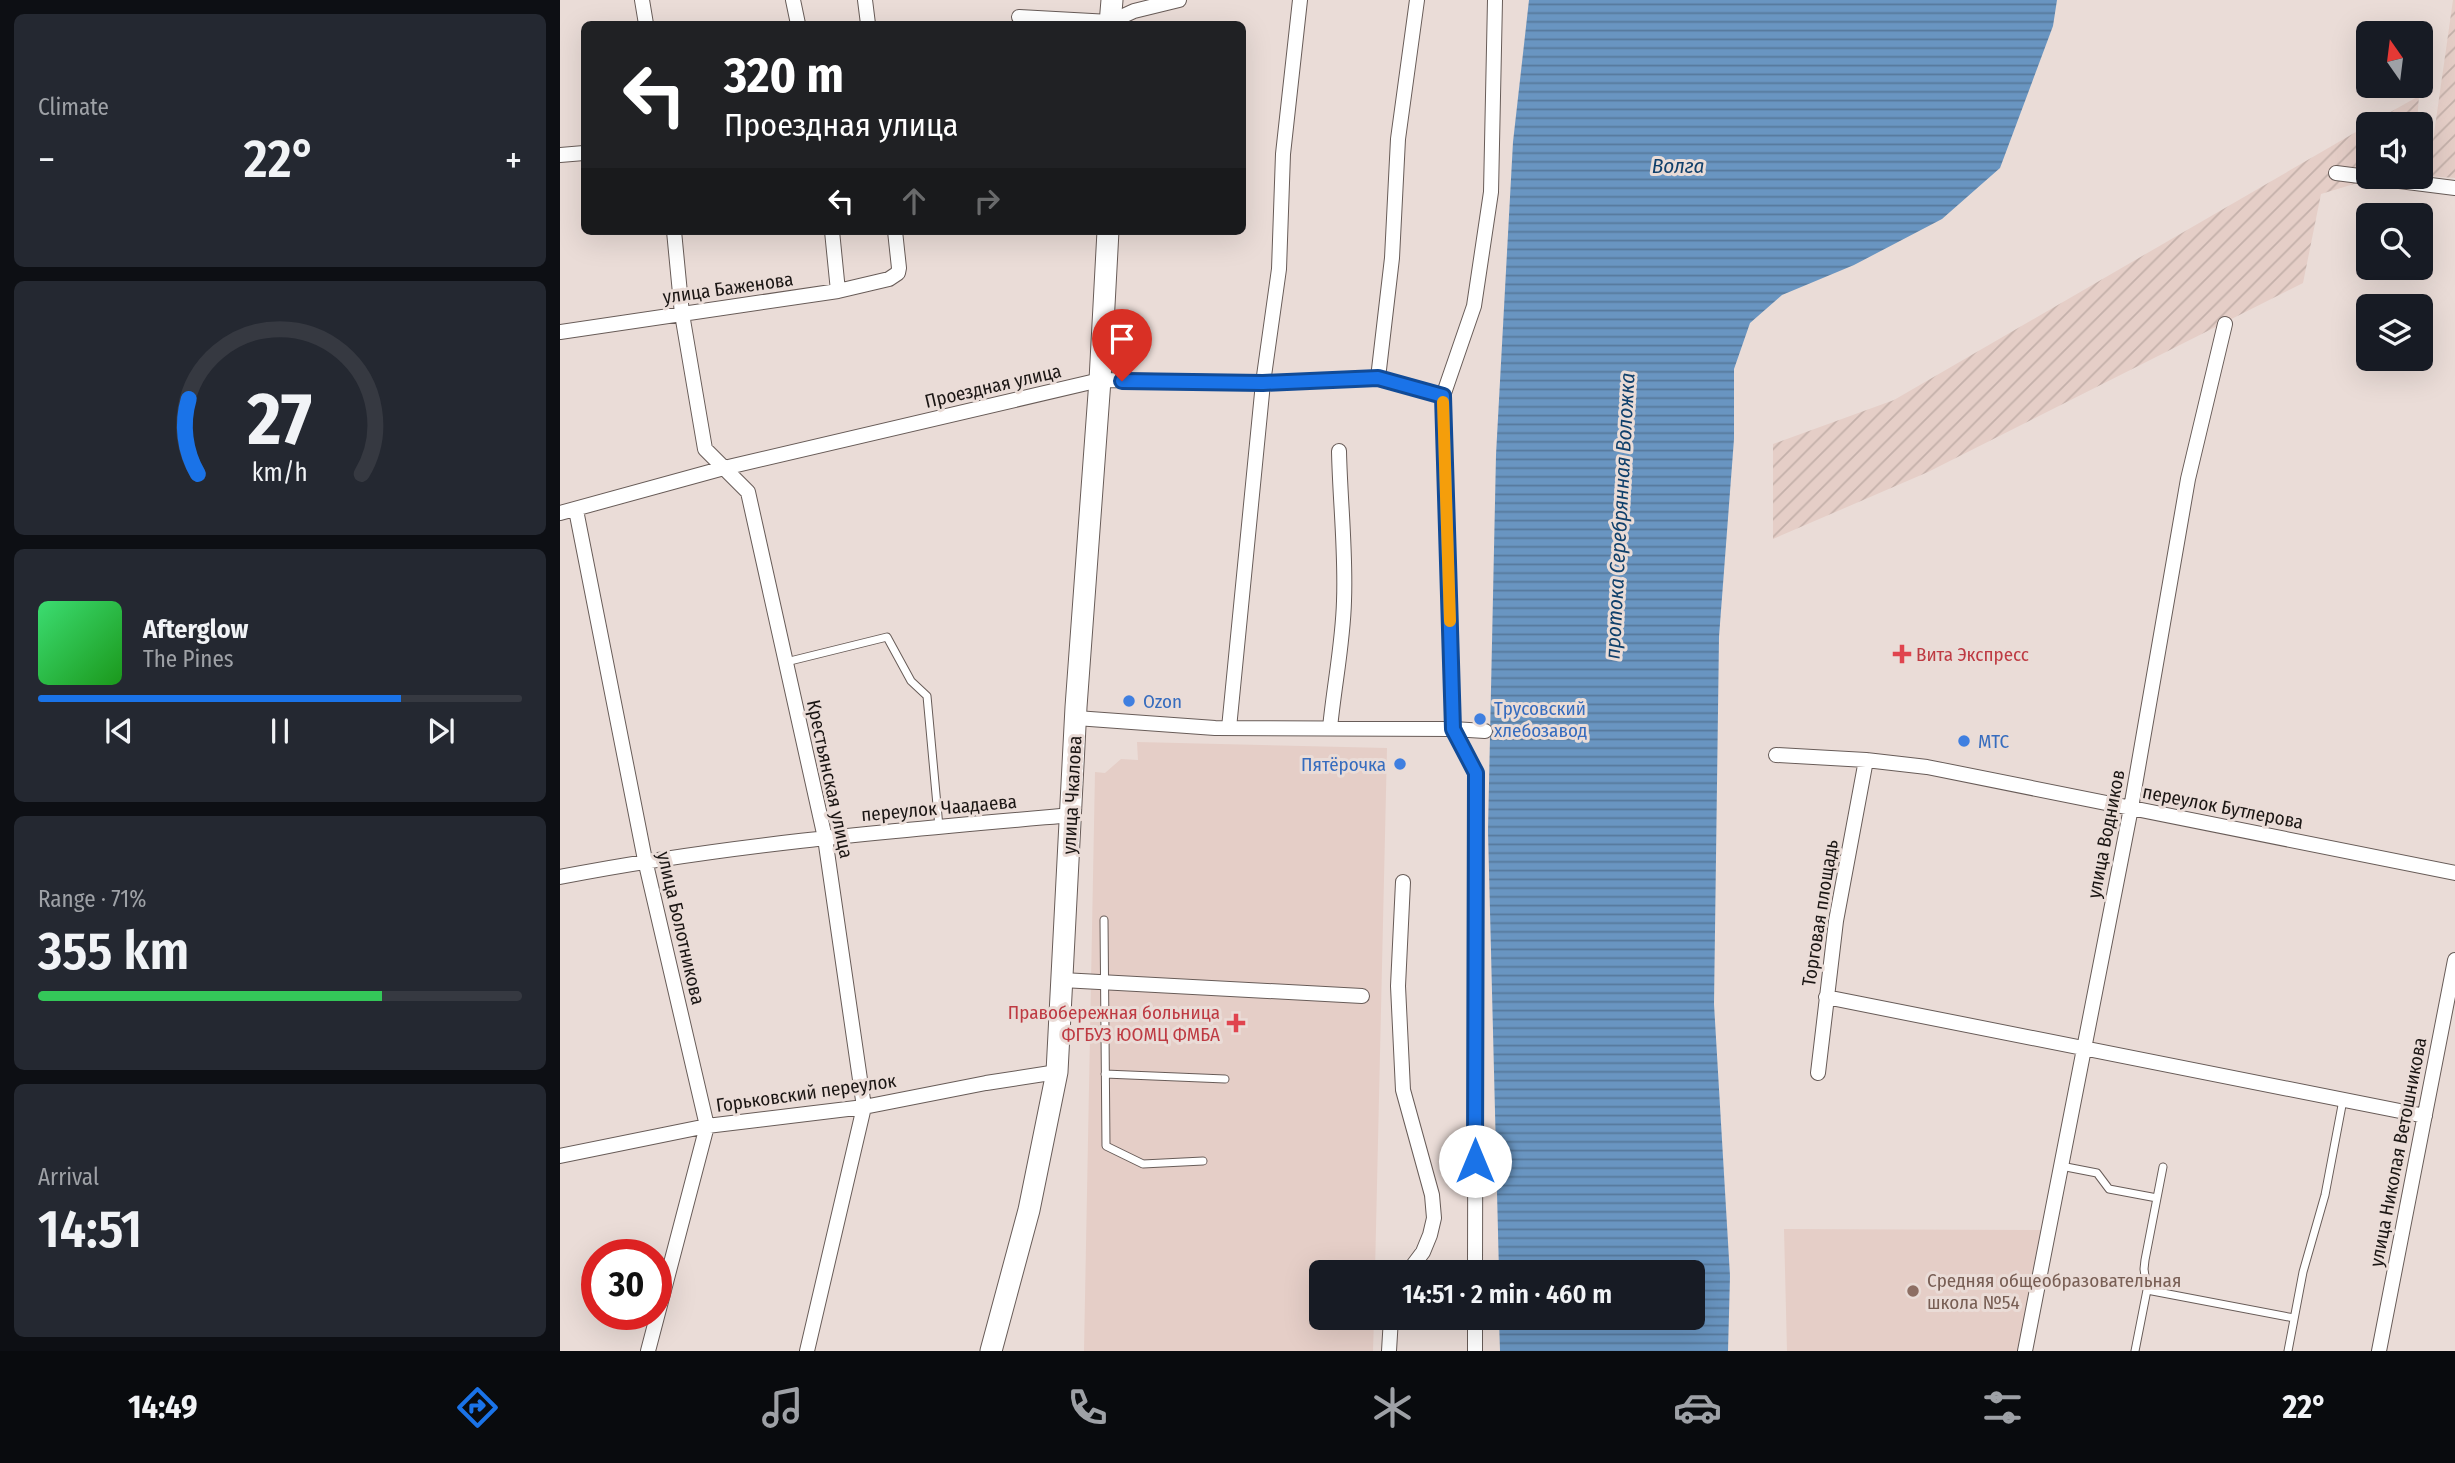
<!DOCTYPE html>
<meta charset="utf-8">
<style>
:root{--surface:#171b24;--page:#242831;--text:#f1f3f6;--muted:#9ea1a6;--line:#363941;--accent:#1a73e8}
body{margin:0;font-family:"Fira Sans Condensed",sans-serif;background:var(--page);color:var(--text);height:100vh;display:flex;flex-direction:column;font-size:26px;white-space:nowrap}
*{box-sizing:border-box;margin:0}
p{font-size:23px;color:var(--muted)}
.icon{flex:none;width:38px;height:38px;fill:none;stroke:currentColor;stroke-width:2;stroke-linecap:round;stroke-linejoin:round}
.map{position:relative;flex:1;overflow:hidden}
.drawer{display:flex;flex-direction:column;gap:14px;padding:14px;background:#0d0f14;width:560px}
.drawer>*{flex:none}
.hud{position:absolute;left:21px;top:21px;width:665px;height:214px;border-radius:10px;box-shadow:0 7px 28px #0002;background:#202124;color:#fff;overflow:hidden}
.needle{width:46px;rotate:346deg}
.tools{position:absolute;left:1796px;top:21px;display:grid;gap:14px}
.tools a{display:grid;place-items:center;width:77px;height:77px;border-radius:10px;background:var(--surface);box-shadow:0 7px 28px #0002;font-size:35px}
.speed{position:absolute;left:21px;top:1239px;display:flex;gap:14px;font-size:35px;font-weight:700;text-align:center}
.speed>*{display:grid;place-content:center;width:91px;height:91px;border-radius:50%;background:var(--surface);box-shadow:0 7px 28px #0002;line-height:1}
.speed .limit{border:10px solid #d22;background:#fff;color:#111}
.pin{position:absolute;display:grid;place-items:center;width:60px;height:60px;color:#fff;margin:-72px -30px;border-radius:50% 50% 50% 0;rotate:-45deg;box-shadow:0 0 7px #0007}
.pin .icon{rotate:45deg}
.me{position:absolute;width:77px;margin:-38px;rotate:0deg;stroke-linejoin:round;filter:drop-shadow(0 0 5px #0008)}
.turn{display:flex;align-items:center;gap:24px;height:147px;padding:0 28px;font-size:32px}
.turn .icon{width:91px;height:91px;stroke-width:2.5}
.turn b{display:block;font-size:49px;line-height:60px}
.lanes{display:flex;align-items:center;height:66px;padding:0 28px;background:#0003;justify-content:center;gap:35px;direction:ltr}
.lanes .off{opacity:.35}
.big{font-size:52px;font-weight:600;line-height:1.1}
.drawer .tile{flex:1;display:flex;flex-direction:column;justify-content:center;gap:10px;min-width:0;padding:0 24px;border-radius:10px;background:var(--page)}
.drawer .dial{align-items:center;gap:0}
.dial svg{height:182px;overflow:visible;fill:none;stroke:var(--line);stroke-width:7;stroke-linecap:round;text-anchor:middle}
.dial text{fill:var(--text);stroke:none}
.song{display:flex;align-items:center;gap:21px}
.cover{width:84px;height:84px;border-radius:10px;background:linear-gradient(135deg,hsl(140 70% 55%),hsl(120 70% 35%))}
.played{height:7px;border-radius:4px;background:linear-gradient(90deg,var(--accent) 75%,var(--line) 75%)}
.keys{display:flex;justify-content:space-around;direction:ltr}
.heat{display:flex;justify-content:space-between;align-items:center;font-size:38px;direction:ltr}
.charge{height:10px;border-radius:5px;background:linear-gradient(90deg,#34c759 71%,var(--line) 0)}
.trip{position:absolute;left:749px;top:1260px;width:396px;height:70px;border-radius:10px;background:var(--surface);box-shadow:0 7px 28px #0002;font-weight:600;line-height:70px;text-align:center}
.tabs{display:flex;height:112px;justify-content:space-around;align-items:center;background:#090b0e;color:var(--muted)}
.tabs .icon{width:49px;height:49px}
.tabs .current{color:var(--accent)}
.tabs b{font-size:32px;color:var(--text)}
main{display:flex;flex:1;min-height:0}
.map>svg:first-child{display:block}
.built{fill:#e5cec7}
.industrial{fill:url(#industrial-furrows)}
.water{fill:url(#water-rules)}
.lines{fill:none;stroke-linecap:round;stroke-linejoin:round}
.service-casing{stroke:#685c58;stroke-width:9}
.minor-casing{stroke:#685c58;stroke-width:16}
.primary-casing{stroke:#685c58;stroke-width:23}
.service{stroke:#fff;stroke-width:7}
.minor{stroke:#fff;stroke-width:14}
.primary{stroke:#fff;stroke-width:21}
.route-casing{stroke:#114b97;stroke-width:18}
.route{stroke:#1a73e8;stroke-width:12}
.slow{stroke:#f59e0b;stroke-width:12}
.health-dot{fill:#e0444e;stroke:#eadcd7;stroke-width:2.5}
.shop-dot{fill:#3f7fe0;stroke:#eadcd7;stroke-width:2.5}
.education-dot{fill:#8d6e63;stroke:#eadcd7;stroke-width:2.5}
.labels{text-anchor:middle;dominant-baseline:central;stroke-width:6;stroke-linejoin:round;paint-order:stroke}
.street-label{font-size:19px;fill:#1b1614;stroke:#eadcd7}
.health-label{font-size:19px;fill:#be3a42;stroke:#eadcd7;text-anchor:start}
.shop-label{font-size:19px;fill:#366cbe;stroke:#eadcd7;text-anchor:start}
.education-label{font-size:19px;fill:#785e54;stroke:#eadcd7;text-anchor:start}
.water-label{font-size:21px;font-style:italic;fill:#10406b;stroke:#eadcd7}
</style>
<main>
<section class="drawer">
<div class="tile"><p>Climate</p>
<div class="heat"><a>−</a><b class="big">22°</b><a>+</a></div>
</div>
<div class="tile dial"><svg viewBox="0 0 100 80">
<path d="M14 69A42 42 0 1 1 86 69"/>
<path d="M14 69A42 42 0 0 1 10 36" stroke="#1a73e8"/>
<text x="50" y="56" font-size="32" font-weight="700">27</text>
<text x="50" y="72" font-size="11">km/h</text>
</svg></div>
<div class="tile">
<div class="song"><i class="cover"></i><div><b>Afterglow</b><p>The Pines</p></div></div>
<div class="played"></div>
<div class="keys"><svg class="icon" aria-label="previous" viewBox="0 0 24 24"><path d="M18 5L8 12l10 7zM5 5v14"/></svg><svg class="icon" aria-label="pause" viewBox="0 0 24 24"><path d="M8 5v14M16 5v14"/></svg><svg class="icon" aria-label="next" viewBox="0 0 24 24"><path d="M6 5l10 7-10 7zM19 5v14"/></svg></div>
</div>
<div class="tile"><p>Range · 71%</p><b class="big">355 km</b><div class="charge"></div></div>
<div class="tile"><p>Arrival</p><b class="big">14:51</b></div>
</section>
<div class="map">
<svg width="1895" height="1351" viewBox="0 0 1895 1351">
<defs>
<pattern id="industrial-furrows" width="10" height="10" patternUnits="userSpaceOnUse" patternTransform="scale(1.75)"><rect width="10" height="10" fill="#e5cec7"/><path d="M-1 1l2-2M0 10L10 0M9 11l2-2" fill="none" stroke="#c4b0aa"/></pattern>
<pattern id="water-rules" width="6" height="5" patternUnits="userSpaceOnUse" patternTransform="scale(1.75)"><rect width="6" height="5" fill="#6995c1"/><path d="M0 2.5h6" fill="none" stroke="#56799c"/></pattern>
</defs>
<rect width="100%" height="100%" fill="#eadcd7"/>
<!-- built -->
<path class="built" d="M 577,742 L 827,748 L 815,1272 L 761,1272 L 761,1318 L 814,1318 L 813,1351 L 524,1351 L 535,772 L 545,773 L 561,759 L 578,760 Z
M 1224,1229 L 1492,1230 L 1469,1351 L 1227,1351 Z"/>
<!-- industrial -->
<path class="industrial" d="M 1893,0 L 1895,0 L 1895,178 L 1868,176 Z
M 1859,95 L 1857,124 L 1809,124 L 1859,96 Z
M 1808,125 L 1808,177 L 1817,177 L 1761,194 L 1743,283 L 1368,472 L 1213,539 L 1213,444 L 1334,400 Z"/>
<!-- water -->
<path class="water" d="M 969,0 L 1497,0 L 1493,26 L 1440,168 L 1382,219 L 1294,265 L 1222,295 L 1190,323 L 1174,369 L 1174,439 L 1159,637 L 1154,1004 L 1170,1276 L 1168,1351 L 940,1351 L 939,1318 L 1132,1318 L 1132,1272 L 939,1272 L 928,831 L 936,455 L 953,142 Z"/>
<g class="lines">
<defs>
<path id="service" d="M 226,662 L 327,637 L 351,681 L 367,696 L 379,827
M 544,920 L 546,1146 L 583,1164 L 643,1161
M 545,1074 L 665,1079
M 1501,1166 L 1537,1173 L 1549,1189 L 1597,1198
M 1587,1290 L 1734,1318
M 1575,1351 L 1587,1290 L 1584,1269 L 1585,1260 L 1603,1167
M 1728,1351 L 1743,1272 L 1765,1195 L 1783,1100"/>
<path id="minor" d="M 82,0 L 86,24
M 233,0 L 238,24
M 305,0 L 308,24
M 459,17 L 550,22 L 574,11 L 619,0
M 0,155 L 24,153
M 1776,173 L 1895,188
M 114,231 L 122,314 L 145,449 L 188,492 L 265,838 L 304,1107 L 247,1351
M 272,231 L 278,291
M 0,332 L 278,291 L 329,279 L 338,273 L 339,268 L 335,231
M 818,378 L 832,258 L 838,139 L 857,0
M 16,510 L 85,860 L 147,1126 L 88,1351
M 0,513 L 164,468 L 540,380 L 703,383 L 818,378 L 883,396
M 516,718 L 655,728 L 893,729 L 925,731
M 669,728 L 703,383 L 719,269 L 723,154 L 740,0
M 770,728 C 774,686 783,643 784,601 C 786,551 780,501 779,451
M 1216,755 L 1306,760 L 1367,767 L 1895,873
M 0,877 C 169,844 341,830 512,815
M 843,882 L 838,986 L 843,1090 L 872,1195 L 874,1218 L 870,1235 L 863,1252 L 848,1272
M 502,980 L 802,996
M 1266,997 L 1865,1116
M 1258,1073 L 1276,921 L 1306,760
M 0,1156 L 147,1126 L 304,1107 L 426,1083 L 497,1072
M 915,1272 L 916,773 L 893,729 L 883,396 L 914,306 L 931,192 L 935,0
M 829,1351 L 831,1318
M 915,1351 L 915,1318
M 1465,1351 L 1571,808 L 1628,479 L 1665,324
M 1819,1351 L 1895,960"/>
<path id="primary" d="M 550,24 L 552,0
M 431,1351 L 469,1210 L 497,1072 L 516,707 L 540,380 L 548,231"/>
</defs>
<!-- service casing -->
<use href="#service" class="service-casing"/>
<!-- minor casing -->
<use href="#minor" class="minor-casing"/>
<!-- primary casing -->
<use href="#primary" class="primary-casing"/>
<!-- service -->
<use href="#service" class="service"/>
<!-- minor -->
<use href="#minor" class="minor"/>
<!-- primary -->
<use href="#primary" class="primary"/>
</g>
<g class="lines">
<defs>
<path id="route" d="M 562,381 L 703,383 L 818,378 L 883,396 L 893,729 L 916,773 L 915,1161"/>
</defs>
<!-- route casing -->
<use href="#route" class="route-casing"/>
<!-- route -->
<use href="#route" class="route"/>
<!-- slow -->
<path class="slow" d="M 883,402 L 890,621"/>
</g>
<!-- markers -->
<g class="health-dot">
<path d="M1338.5 643.5h7v7h7v7h-7v7h-7v-7h-7v-7h7z"/>
<path d="M672.5 1012.5h7v7h7v7h-7v7h-7v-7h-7v-7h7z"/>
</g>
<g class="shop-dot">
<circle cx="569" cy="701" r="7"/>
<circle cx="920" cy="719" r="7"/>
<circle cx="1404" cy="741" r="7"/>
<circle cx="840" cy="764" r="7"/>
</g>
<circle class="education-dot" cx="1353" cy="1291" r="7"/>
<g class="labels">
<!-- street labels -->
<g class="street-label">
<text transform="translate(168 288) rotate(-8)">улица Баженова</text>
<text transform="translate(433 386) rotate(-13)">Проездная улица</text>
<text transform="translate(270 779) rotate(78)">Крестьянская улица</text>
<text transform="translate(512 795) rotate(-87)">улица Чкалова</text>
<text transform="translate(1663 807) rotate(11)">переулок Бутлерова</text>
<text transform="translate(379 808) rotate(-5)">переулок Чаадаева</text>
<text transform="translate(1546 834) rotate(-79)">улица Водников</text>
<text transform="translate(1260 913) rotate(-81)">Торговая площадь</text>
<text transform="translate(121 928) rotate(77)">улица Болотникова</text>
<text transform="translate(246 1093) rotate(-8)">Горьковский переулок</text>
<text transform="translate(1838 1152) rotate(-79)">улица Николая Ветошникова</text>
</g>
<!-- health labels -->
<g class="health-label">
<text x="1356" y="654">Вита Экспресс</text>
<text x="660" y="1012" text-anchor="end">Правобережная больница<tspan x="660" dy="22">ФГБУЗ ЮОМЦ ФМБА</tspan></text>
</g>
<!-- shop labels -->
<g class="shop-label">
<text x="583" y="701">Ozon</text>
<text x="934" y="708">Трусовский<tspan x="934" dy="22">хлебозавод</tspan></text>
<text x="1418" y="741">МТС</text>
<text x="826" y="764" text-anchor="end">Пятёрочка</text>
</g>
<!-- education labels -->
<g class="education-label">
<text x="1367" y="1280">Средняя общеобразовательная<tspan x="1367" dy="22">школа №54</tspan></text>
</g>
<!-- water labels -->
<g class="water-label">
<text x="1118" y="166">Волга</text>
<text transform="translate(1060 516) rotate(-87)">протока Серебрянная Воложка</text>
</g>
</g>
</svg>
<div class="tools">
<a><svg class="needle" viewBox="-14 -14 28 28"><path d="M0-13l5 13h-10z" fill="#e53935"/><path d="M0 13l5-13h-10z" fill="#9ea1a6"/></svg></a>
<a><svg class="icon" aria-label="sound" viewBox="0 0 24 24"><path d="M4 9h4l5-4v14l-5-4H4zM17 9q2 3 0 6"/></svg></a>
<a><svg class="icon" aria-label="search" viewBox="0 0 24 24"><circle cx="10" cy="10" r="6"/><path d="M15 15l6 6"/></svg></a>
<a><svg class="icon" aria-label="layers" viewBox="0 0 24 24"><path d="M12 4l9 5-9 5-9-5zM3 14l9 5 9-5"/></svg></a>
</div>
<div class="speed"><div class="limit">30</div></div>
<div class="pin" style="left:562px;top:381px;background:#d93025"><svg class="icon" aria-label="arrive" viewBox="0 0 24 24"><path d="M6 21V4h12l-3 4 3 4H6"/></svg></div>
<svg class="me" style="left:915px;top:1161px" viewBox="-20 -20 40 40"><circle r="19" fill="#fff"/><path d="M0-13L10 11 0 6-10 11z" fill="#1a73e8"/></svg>
<div class="trip">14:51 · 2 min · 460 m</div>
<div class="hud">
<div class="turn"><svg class="icon" aria-label="left" viewBox="0 0 24 24"><path d="M17 20v-9H6M10 6l-5 5 5 5"/></svg><div><b>320 m</b>Проездная улица</div></div>
<div class="lanes"><svg class="icon" aria-label="left" viewBox="0 0 24 24"><path d="M17 20v-9H6M10 6l-5 5 5 5"/></svg><svg class="icon off" aria-label="ahead" viewBox="0 0 24 24"><path d="M12 20V5M6 11l6-6 6 6"/></svg><svg class="icon off" aria-label="right" viewBox="0 0 24 24"><path d="M7 20v-9h11M14 6l5 5-5 5"/></svg></div>
</div>
</div>
</main>
<nav class="tabs">
<b>14:49</b>
<svg class="icon current" aria-label="directions" viewBox="0 0 24 24"><path d="M12 3l9 9-9 9-9-9zM9 14v-3h6M13 9l2 2-2 2"/></svg>
<svg class="icon" aria-label="music" viewBox="0 0 24 24"><path d="M9 18V5l10-2v13"/><circle cx="6" cy="18" r="3"/><circle cx="16" cy="16" r="3"/></svg>
<svg class="icon" aria-label="phone" viewBox="0 0 24 24"><path d="M5 4h4l2 5-3 2q2 4 5 5l2-3 5 2v4C11 20 4 13 5 4z"/></svg>
<svg class="icon" aria-label="climate" viewBox="0 0 24 24"><path d="M12 3v18M4 7l16 10M4 17L20 7"/></svg>
<svg class="icon" aria-label="car" viewBox="0 0 24 24"><path d="M5 17H2v-5l4-1 3-4h7l3 4 3 1v5h-3M9 17h6M6 11h13"/><circle cx="7" cy="17" r="2"/><circle cx="17" cy="17" r="2"/></svg>
<svg class="icon" aria-label="filters" viewBox="0 0 24 24"><path d="M4 7h16M4 17h16"/><circle cx="9" cy="7" r="2"/><circle cx="15" cy="17" r="2"/></svg>
<b>22°</b>
</nav>
